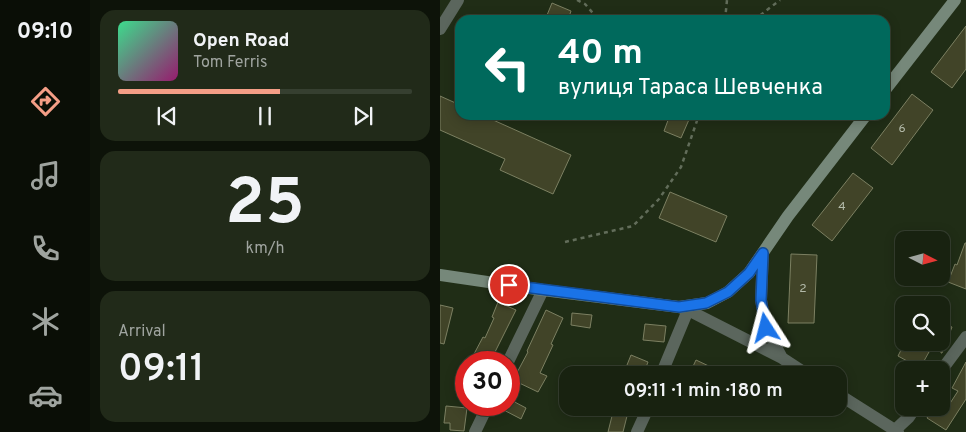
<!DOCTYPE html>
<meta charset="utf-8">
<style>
:root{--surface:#182210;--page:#212a19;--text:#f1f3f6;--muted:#9fa49f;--line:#363f30;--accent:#f49e86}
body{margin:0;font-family:Overpass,sans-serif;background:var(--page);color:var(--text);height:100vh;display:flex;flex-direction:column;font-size:19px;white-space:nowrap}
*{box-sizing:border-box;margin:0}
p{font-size:16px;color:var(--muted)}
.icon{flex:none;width:28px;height:28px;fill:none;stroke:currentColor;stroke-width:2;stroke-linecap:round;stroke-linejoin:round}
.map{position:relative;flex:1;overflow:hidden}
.panel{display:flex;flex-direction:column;gap:10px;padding:10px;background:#0d1309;width:350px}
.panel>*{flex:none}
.banner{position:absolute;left:15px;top:15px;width:435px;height:105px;border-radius:15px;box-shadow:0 2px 12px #0003,0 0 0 1px var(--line);background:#00695c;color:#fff;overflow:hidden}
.needle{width:32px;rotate:96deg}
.fabs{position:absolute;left:455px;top:231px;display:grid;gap:10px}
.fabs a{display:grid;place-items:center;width:55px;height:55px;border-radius:10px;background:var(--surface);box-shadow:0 2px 12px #0003,0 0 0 1px var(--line);font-size:25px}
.speed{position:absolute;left:15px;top:351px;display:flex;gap:10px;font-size:25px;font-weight:700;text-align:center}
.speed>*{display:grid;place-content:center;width:65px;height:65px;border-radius:50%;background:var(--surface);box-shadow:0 2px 12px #0003,0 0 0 1px var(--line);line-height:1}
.speed .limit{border:8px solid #d22;background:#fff;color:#111}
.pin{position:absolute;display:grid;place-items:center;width:42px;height:42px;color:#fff;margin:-21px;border:2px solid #fff;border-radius:50%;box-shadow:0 1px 5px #0007}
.me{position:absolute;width:55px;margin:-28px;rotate:351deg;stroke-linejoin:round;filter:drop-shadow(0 0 4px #0008)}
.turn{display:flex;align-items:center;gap:18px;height:105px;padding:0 20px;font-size:22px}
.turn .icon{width:65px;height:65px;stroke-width:2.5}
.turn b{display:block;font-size:35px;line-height:42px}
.big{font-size:38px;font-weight:600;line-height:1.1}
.panel .card{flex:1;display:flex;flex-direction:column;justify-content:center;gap:8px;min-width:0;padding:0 18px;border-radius:15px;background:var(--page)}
.panel .dial{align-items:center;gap:0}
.dial b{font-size:65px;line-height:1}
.song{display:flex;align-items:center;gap:15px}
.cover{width:60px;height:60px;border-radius:8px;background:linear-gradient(135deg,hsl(150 70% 55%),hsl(320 70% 35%))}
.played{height:5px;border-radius:2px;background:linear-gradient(90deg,var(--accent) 55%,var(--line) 55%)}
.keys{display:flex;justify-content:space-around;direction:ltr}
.trip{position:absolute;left:119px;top:366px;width:288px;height:50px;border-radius:15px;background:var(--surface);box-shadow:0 2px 12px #0003,0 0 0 1px var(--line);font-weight:600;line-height:50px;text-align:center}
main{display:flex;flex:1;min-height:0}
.tabs{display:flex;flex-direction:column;width:90px;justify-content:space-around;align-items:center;background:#0a0e06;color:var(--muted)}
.tabs .icon{width:35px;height:35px}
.tabs .on{color:var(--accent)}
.tabs b{font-size:22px;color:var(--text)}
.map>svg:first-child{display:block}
.building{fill:#414428;stroke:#7c8062}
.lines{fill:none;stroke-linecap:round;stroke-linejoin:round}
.path{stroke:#626d5a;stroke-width:2.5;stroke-dasharray:4 4;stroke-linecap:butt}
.minor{stroke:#5b665d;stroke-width:12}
.secondary{stroke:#76887a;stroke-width:12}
.route-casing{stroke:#114b97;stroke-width:12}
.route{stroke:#1a73e8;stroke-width:9}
.labels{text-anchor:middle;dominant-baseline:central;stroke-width:5;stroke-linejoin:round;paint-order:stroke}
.number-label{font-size:12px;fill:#b3baa9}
</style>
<main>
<nav class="tabs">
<b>09:10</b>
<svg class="icon on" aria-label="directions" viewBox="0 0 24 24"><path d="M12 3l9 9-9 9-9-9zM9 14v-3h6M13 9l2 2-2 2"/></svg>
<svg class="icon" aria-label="music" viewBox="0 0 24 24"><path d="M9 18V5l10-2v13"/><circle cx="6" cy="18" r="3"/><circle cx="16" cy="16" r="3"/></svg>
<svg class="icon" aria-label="phone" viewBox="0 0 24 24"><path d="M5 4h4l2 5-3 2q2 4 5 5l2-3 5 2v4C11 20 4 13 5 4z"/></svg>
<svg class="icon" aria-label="climate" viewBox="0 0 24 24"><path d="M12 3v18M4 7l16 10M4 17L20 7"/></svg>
<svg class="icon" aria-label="car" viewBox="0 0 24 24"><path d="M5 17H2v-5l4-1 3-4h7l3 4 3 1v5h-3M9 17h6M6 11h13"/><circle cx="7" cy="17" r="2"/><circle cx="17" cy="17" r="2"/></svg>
</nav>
<section class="panel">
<div class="card">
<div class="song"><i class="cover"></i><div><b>Open Road</b><p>Tom Ferris</p></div></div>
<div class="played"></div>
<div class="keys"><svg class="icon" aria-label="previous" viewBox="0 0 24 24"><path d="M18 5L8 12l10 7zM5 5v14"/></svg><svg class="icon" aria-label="pause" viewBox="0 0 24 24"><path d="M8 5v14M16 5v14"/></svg><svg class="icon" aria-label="next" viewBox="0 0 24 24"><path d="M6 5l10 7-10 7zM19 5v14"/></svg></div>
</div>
<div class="card dial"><b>25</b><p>km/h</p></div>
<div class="card"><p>Arrival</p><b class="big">09:11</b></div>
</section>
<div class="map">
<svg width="526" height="432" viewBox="0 0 526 432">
<rect width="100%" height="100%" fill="#202d16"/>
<!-- building -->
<path class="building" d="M 112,3 L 131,11 L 128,20 L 105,20 Z
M 526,26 L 526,69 L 512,88 L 491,72 Z
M 472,94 L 493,110 L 452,165 L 431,148 Z
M 0,96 L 20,105 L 20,115 L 42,115 L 131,155 L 113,194 L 60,170 L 65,159 L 0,130 Z
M 230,115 L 251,115 L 241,138 L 224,131 Z
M 413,173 L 433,188 L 392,241 L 372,225 Z
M 230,192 L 287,216 L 276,242 L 219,218 Z
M 525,243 L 526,243 L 526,289 L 508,282 L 515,264 L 517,265 Z
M 351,254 L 377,255 L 374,323 L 348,323 Z
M 58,302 L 76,310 L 50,362 L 34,354 L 43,337 L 45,338 L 54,318 L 52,317 Z
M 0,305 L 13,308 L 4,344 L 0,343 Z
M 106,310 L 123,318 L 111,344 L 113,345 L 100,373 L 107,376 L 98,392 L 73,380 L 88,352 L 87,351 Z
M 132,313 L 152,315 L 150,328 L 131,325 Z
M 501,323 L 512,327 L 502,353 L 501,353 Z
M 205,324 L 226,326 L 224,342 L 203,340 Z
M 465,342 L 472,342 L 489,352 L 480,368 L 458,356 Z
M 191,355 L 208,362 L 203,375 L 183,375 Z
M 256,360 L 273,368 L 270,375 L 249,375 Z
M 526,362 L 526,399 L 506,430 L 487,418 L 493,408 L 507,408 L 518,391 L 512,388 Z
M 69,399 L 86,408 L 81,419 L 56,406 L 56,405 L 69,405 Z
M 6,406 L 27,408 L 24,431 L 10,430 L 10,423 L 4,423 Z
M 174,408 L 189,408 L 183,432 L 168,432 Z"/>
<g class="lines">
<!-- path -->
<path class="path" d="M 137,0 L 145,4 L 159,20
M 285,20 L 287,0
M 314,20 L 340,0
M 125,242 L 193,226 L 219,199 L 241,167 L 259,115"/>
<!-- minor -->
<path class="minor" d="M 0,29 L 18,0
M 323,253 L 321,300 L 326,328 L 342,358
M 239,307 L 248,310 L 342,358 L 368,375
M 68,362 L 103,290
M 501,371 L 526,337
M 221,375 L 248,310
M 398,394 L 458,432
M 35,432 L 48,405
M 197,432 L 208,408
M 453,432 L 469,417 L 475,408"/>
<!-- secondary -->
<path class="secondary" d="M 445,90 L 515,0
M 0,275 L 103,290 L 239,307 L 267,303 L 288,292 L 309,273 L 348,216 L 426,115"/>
</g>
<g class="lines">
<defs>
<path id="route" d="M 69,285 L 239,307 L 266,303 L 288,292 L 309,273 L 323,253 L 321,300 L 326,328"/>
</defs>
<!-- route casing -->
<use href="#route" class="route-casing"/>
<!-- route -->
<use href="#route" class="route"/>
</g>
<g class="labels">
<!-- number labels -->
<g class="number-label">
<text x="462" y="129">6</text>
<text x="402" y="207">4</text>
<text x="363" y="289">2</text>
</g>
</g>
</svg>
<div class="fabs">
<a><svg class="needle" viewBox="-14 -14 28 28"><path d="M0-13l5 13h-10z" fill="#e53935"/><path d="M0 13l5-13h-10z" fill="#9fa49f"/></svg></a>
<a><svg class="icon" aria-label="search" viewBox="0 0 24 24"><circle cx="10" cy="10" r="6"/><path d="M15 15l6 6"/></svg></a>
<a>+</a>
</div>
<div class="speed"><div class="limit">30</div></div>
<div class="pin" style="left:69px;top:285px;background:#d93025"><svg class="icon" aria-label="arrive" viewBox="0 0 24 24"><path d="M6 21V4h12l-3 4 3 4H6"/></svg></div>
<svg class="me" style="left:326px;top:328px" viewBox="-20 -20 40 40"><path d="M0-17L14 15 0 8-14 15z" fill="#1a73e8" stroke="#fff" stroke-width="4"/></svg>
<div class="trip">09:11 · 1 min · 180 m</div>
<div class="banner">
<div class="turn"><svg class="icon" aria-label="left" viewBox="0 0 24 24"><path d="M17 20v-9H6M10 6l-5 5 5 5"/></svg><div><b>40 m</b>вулиця Тараса Шевченка</div></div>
</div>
</div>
</main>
